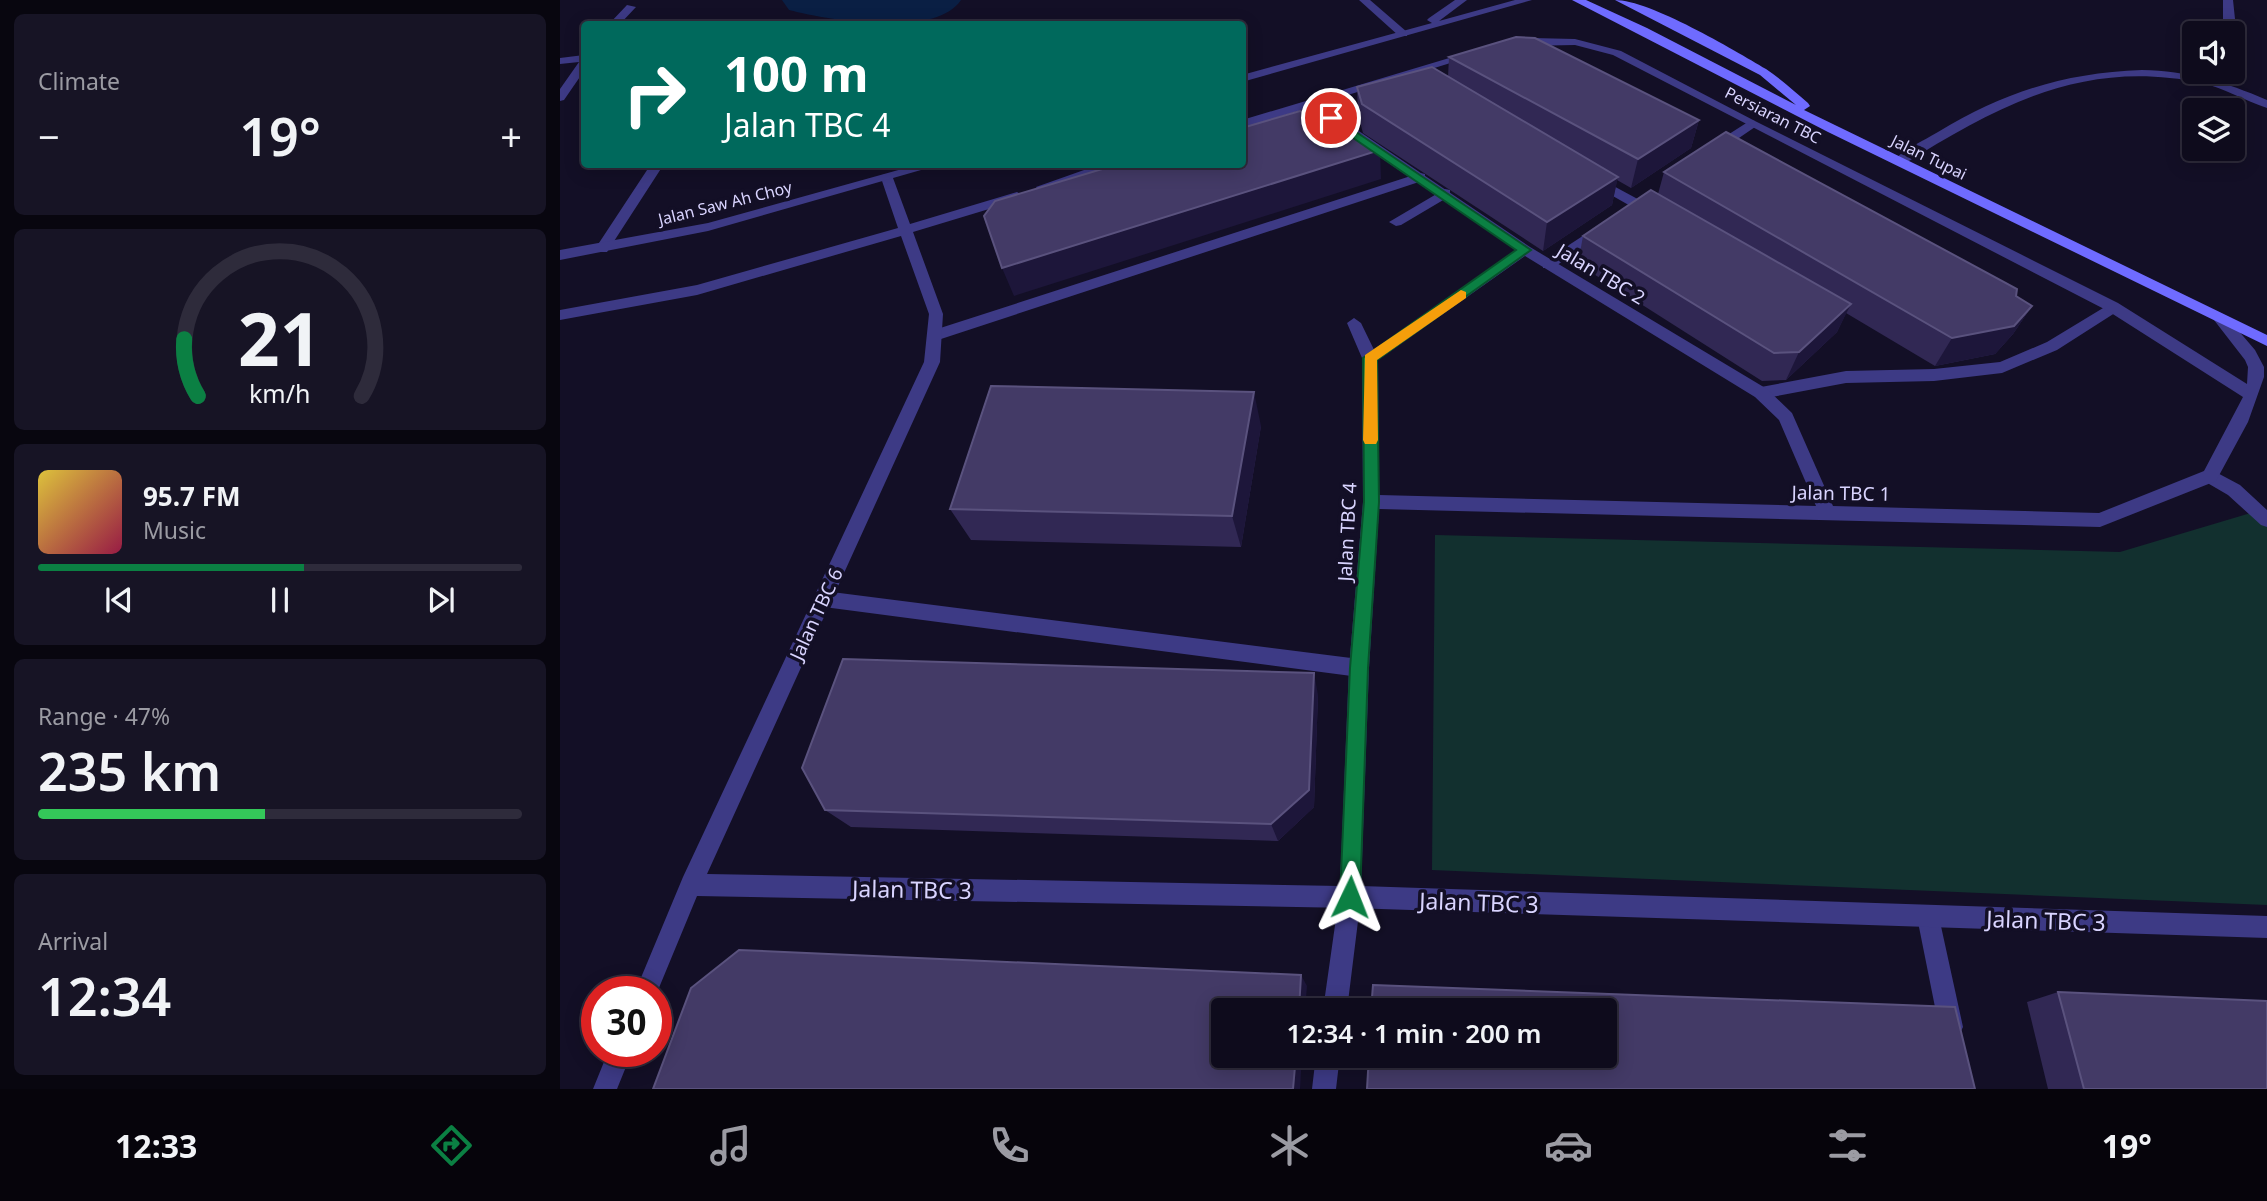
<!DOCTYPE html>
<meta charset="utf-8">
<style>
:root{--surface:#0e0b1c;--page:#171425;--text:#f1f3f6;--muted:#9b9ba3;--line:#2e2b3b;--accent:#0b8043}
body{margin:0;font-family:"Noto Sans",sans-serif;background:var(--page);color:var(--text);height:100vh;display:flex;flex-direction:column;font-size:26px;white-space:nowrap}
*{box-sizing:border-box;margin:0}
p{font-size:23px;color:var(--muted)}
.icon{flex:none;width:38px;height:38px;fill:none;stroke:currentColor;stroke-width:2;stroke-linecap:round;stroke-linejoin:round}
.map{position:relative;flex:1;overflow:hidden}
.details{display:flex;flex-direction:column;gap:14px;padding:14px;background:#08060f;width:560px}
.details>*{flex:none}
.hud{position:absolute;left:21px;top:21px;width:665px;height:147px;border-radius:7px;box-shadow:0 4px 18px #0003,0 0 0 2px var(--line);background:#00695c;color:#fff;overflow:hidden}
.fabs{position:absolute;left:1622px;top:21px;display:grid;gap:14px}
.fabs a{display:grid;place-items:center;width:63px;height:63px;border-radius:7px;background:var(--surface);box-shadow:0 4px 18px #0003,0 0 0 2px var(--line);font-size:35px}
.speed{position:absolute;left:21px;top:976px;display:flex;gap:14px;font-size:35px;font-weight:700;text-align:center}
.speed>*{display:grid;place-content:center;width:91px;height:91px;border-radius:50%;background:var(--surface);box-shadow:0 4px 18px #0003,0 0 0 2px var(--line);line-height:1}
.speed .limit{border:10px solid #d22;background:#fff;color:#111}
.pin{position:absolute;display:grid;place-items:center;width:60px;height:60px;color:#fff;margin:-30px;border:4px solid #fff;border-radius:50%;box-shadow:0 2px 7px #0007}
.me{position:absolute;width:77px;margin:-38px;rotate:2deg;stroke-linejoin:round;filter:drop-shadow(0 0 5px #0008)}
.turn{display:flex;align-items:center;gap:24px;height:147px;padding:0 28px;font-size:32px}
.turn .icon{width:91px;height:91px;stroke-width:2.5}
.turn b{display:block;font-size:49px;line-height:60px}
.big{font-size:52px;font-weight:600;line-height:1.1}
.details .tile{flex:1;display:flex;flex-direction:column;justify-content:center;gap:10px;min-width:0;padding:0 24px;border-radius:10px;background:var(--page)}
.details .dial{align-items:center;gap:0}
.dial svg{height:182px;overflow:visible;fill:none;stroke:var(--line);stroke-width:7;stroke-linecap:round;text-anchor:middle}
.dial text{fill:var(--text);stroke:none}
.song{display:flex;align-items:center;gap:21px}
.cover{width:84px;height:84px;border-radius:10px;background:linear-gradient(135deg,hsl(50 70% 55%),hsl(340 70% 35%))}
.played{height:7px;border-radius:4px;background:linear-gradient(90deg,var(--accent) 55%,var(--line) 55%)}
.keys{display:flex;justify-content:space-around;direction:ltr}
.heat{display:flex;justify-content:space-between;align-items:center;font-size:38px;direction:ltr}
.charge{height:10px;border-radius:5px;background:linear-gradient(90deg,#34c759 47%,var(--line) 0)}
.trip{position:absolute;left:651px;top:998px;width:406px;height:70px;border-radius:7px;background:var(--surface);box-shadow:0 4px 18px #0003,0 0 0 2px var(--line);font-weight:600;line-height:70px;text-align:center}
.tabs{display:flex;height:112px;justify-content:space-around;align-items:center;background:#06040b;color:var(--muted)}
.tabs .icon{width:49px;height:49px}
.tabs .selected{color:var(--accent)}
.tabs b{font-size:32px;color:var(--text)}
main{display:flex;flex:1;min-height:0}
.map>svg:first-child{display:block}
.green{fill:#12302f}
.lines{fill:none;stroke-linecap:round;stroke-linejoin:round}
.river{fill:#0a1f44;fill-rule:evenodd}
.service{fill:#3d3a85;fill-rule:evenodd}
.minor{fill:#3d3a85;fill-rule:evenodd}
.tertiary{fill:#3d3a85;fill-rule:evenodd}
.secondary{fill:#6f6bff;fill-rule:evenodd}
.wall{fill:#312854}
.shaded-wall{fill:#1d163a}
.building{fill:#433a66;stroke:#5a527e;stroke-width:2}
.route{fill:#0b8043;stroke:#07532c;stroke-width:2}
.slow{fill:#f59e0b}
.labels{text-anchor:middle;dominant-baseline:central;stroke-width:7;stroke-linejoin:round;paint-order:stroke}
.far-street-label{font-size:16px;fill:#d9d4ff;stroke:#130f26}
.street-label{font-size:19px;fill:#d9d4ff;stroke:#130f26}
.near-street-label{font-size:23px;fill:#d9d4ff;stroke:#130f26}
</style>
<main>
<section class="details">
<div class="tile"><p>Climate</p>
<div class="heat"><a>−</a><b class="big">19°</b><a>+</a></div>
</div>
<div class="tile dial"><svg viewBox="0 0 100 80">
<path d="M14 69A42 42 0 1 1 86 69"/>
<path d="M14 69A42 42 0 0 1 8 44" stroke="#0b8043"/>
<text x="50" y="56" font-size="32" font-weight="700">21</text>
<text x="50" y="72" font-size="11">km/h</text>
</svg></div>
<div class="tile">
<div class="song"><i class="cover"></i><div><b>95.7 FM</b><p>Music</p></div></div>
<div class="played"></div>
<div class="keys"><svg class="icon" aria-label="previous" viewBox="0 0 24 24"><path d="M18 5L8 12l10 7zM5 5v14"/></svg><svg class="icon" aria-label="pause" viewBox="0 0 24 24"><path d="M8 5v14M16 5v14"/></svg><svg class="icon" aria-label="next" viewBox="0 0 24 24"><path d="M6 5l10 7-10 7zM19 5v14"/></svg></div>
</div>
<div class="tile"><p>Range · 47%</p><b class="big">235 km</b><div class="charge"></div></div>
<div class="tile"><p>Arrival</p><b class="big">12:34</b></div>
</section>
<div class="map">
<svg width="1707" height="1089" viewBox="0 0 1707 1089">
<rect width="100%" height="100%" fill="#130f26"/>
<!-- green -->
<path class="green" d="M 1694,512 L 1707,527 L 1707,905 L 872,870 L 875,535 L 1560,552 Z"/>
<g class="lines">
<!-- river -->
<path class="river" d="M 222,0 L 401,0 C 375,39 268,20 229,10 Z"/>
<!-- service -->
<path class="service" d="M 1663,0 L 1673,0 L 1675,19 L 1670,33 L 1659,33 L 1663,19 Z
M 1647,72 L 1659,72 L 1654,85 L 1644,82 Z
M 1191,120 L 1195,121 L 1195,127 L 1160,151 L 1152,151 L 1152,145 Z
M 91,164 L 104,164 L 47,252 L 37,252 L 35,249 Z
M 860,173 L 865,174 L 865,180 L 381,339 L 376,340 L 369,335 L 371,331 Z
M 1035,176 L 1098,210 L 1100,213 L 1093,217 L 1088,216 L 1030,183 L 1030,177 Z
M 885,189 L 890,190 L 890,196 L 841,225 L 836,226 L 829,222 Z
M 1041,224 L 1048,228 L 1046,231 L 993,268 L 983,268 L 983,262 Z
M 1553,302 L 1560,307 L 1558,311 L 1497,350 L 1442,373 L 1374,381 L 1286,383 L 1201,399 L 1193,393 L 1201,387 L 1286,371 L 1374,369 L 1440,362 L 1487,342 Z
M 794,318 L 801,323 L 818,358 L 815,362 L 805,362 L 802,358 L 787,323 Z
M 1650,469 L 1680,485 L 1707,510 L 1707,527 L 1701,525 L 1668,495 L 1644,481 L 1642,476 L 1644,471 Z
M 264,591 L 799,659 L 806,662 L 809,668 L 806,674 L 799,677 L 264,607 L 258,605 L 255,599 L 258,593 Z
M 790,886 L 798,889 L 801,897 L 787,1010 L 763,1010 L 779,897 L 782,889 Z
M 1368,906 L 1376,909 L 1379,917 L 1403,1027 L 1399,1035 L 1391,1039 L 1383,1035 L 1379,1027 L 1357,917 L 1360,909 Z
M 756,1055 L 780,1055 L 776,1089 L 752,1089 Z"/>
<!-- minor -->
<path class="minor" d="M 799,0 L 810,0 L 847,32 L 847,36 L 839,36 Z
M 67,5 L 76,7 L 60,24 L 49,24 Z
M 972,38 L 1015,39 L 1061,51 L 1195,121 L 1558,303 L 1687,384 L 1688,367 L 1685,360 L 1654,320 L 1661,315 L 1666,316 L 1695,350 L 1704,367 L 1704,377 L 1688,422 L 1656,481 L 1540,527 L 819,509 L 809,668 L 801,886 L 1707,916 L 1707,938 L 790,908 L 137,896 L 96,995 L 96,992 L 75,992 L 123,877 L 364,362 L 369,314 L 341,236 L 137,295 L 0,320 L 0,310 L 137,285 L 338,228 L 321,178 L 322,175 L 327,174 L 333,178 L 350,224 L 457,192 L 464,196 L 462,199 L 353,232 L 383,314 L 380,362 L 147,874 L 780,886 L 789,668 L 803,502 L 802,358 L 956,250 L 748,108 L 682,128 L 682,120 L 906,53 L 916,55 L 759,104 L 970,247 L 1207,389 L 1232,413 L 1273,506 L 1539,513 L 1644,471 L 1683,397 L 1548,311 L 1053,55 L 1015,45 L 958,46 L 952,43 ZM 965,256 L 1195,397 L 1219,420 L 1256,506 L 819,495 L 818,360 Z
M 24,55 L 24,71 L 4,100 L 0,101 L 0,89 L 19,62 L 0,64 L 0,58 Z
M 1582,70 C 1627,71 1666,82 1707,100 L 1707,108 C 1685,101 1664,88 1642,83 C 1525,58 1439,105 1344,164 L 1339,165 L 1333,161 C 1344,149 1363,141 1378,132 C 1445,92 1503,73 1582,70 Z
M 541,164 L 562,164 L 488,190 L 478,190 L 476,187 Z
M 48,1052 L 72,1052 L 57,1089 L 33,1089 Z"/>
<!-- tertiary -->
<path class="tertiary" d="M 895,0 L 907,0 L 879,21 L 955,0 L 972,0 L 682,82 L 682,75 L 872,23 L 867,20 L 869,18 Z
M 360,164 L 382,164 L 148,231 L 0,260 L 0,250 L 148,223 Z"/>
<!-- secondary -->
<path class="secondary" d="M 1012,0 L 1026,0 L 1087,28 L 1236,105 L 1200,75 L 1055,0 C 1090,0 1174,50 1206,69 C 1221,79 1235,92 1248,103 L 1250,106 L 1244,110 L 1707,335 L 1707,346 L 1268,132 Z"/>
</g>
<!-- wall -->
<path class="wall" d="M 889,57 L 1139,120 L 1131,148 L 1071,188 L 1057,180 L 1052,205 L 983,251 L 803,133 L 798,115 L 797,87 L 888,77 Z
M 1104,172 L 1456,296 L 1472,306 L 1453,334 L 1435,354 L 1375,366 L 1286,313 L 1277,332 L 1226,380 L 1202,381 L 1018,264 L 1023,236 L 1098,194 Z
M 701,426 L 681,547 L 411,540 L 390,509 Z
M 758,695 L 754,807 L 718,841 L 291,827 L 265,810 Z
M 1498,992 L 1707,1089 L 1488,1089 L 1467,1002 Z"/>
<!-- shaded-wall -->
<path class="shaded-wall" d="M 1139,120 L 1131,148 L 1071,188 L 1078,159 Z
M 820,150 L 821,179 L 454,296 L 442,268 Z
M 1058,177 L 1052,205 L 983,251 L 987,222 Z
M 1291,304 L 1277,332 L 1226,380 L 1239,352 Z
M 1472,306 L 1453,334 L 1435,354 L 1375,366 L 1392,338 Z
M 694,392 L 701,426 L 681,547 L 672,516 Z
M 754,673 L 758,695 L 754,807 L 718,841 L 711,824 Z
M 741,975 L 747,986 L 745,1010 L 739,1010 Z
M 736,1055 L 742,1055 L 740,1089 L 733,1089 Z"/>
<!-- building -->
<path class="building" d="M 956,37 L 975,38 L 1139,120 L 1078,159 L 889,57 Z
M 872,67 L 1058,177 L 987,222 L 802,104 L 797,87 Z
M 740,111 L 766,114 L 820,150 L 442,268 L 424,216 L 435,201 L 559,164 L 682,164 L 682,128 Z
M 1166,132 L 1457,289 L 1456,296 L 1472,306 L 1454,326 L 1392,338 L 1104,172 Z
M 1091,190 L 1291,304 L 1239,352 L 1214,353 L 1023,236 Z
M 431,386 L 694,392 L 672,516 L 390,509 Z
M 283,659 L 754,673 L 749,790 L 711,824 L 265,810 L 242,768 Z
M 179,950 L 741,975 L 739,1010 L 663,1010 L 663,1055 L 736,1055 L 733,1089 L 93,1089 L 131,988 Z
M 813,985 L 1395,1007 L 1415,1089 L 807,1089 L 809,1055 L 1045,1055 L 1045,1010 L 811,1010 Z
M 1498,992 L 1707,1001 L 1707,1089 L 1524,1089 Z"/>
<!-- route -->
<path class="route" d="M 771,115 L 971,250 L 817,360 L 819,502 L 808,668 L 800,897 L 797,904 L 790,907 L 783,904 L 780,897 L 790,668 L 804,502 L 803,358 L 956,250 L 767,120 L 767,116 Z"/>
<!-- slow -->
<path class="slow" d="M 901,290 L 906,292 L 906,298 L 817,360 L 818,440 L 816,444 L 805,444 L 803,440 L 805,355 Z"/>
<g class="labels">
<!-- far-street labels -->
<g class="far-street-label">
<text transform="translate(1213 115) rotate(27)">Persiaran TBC</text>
<text transform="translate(1369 157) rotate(26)">Jalan Tupai</text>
<text transform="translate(165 203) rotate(-14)">Jalan Saw Ah Choy</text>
</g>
<!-- street labels -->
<g class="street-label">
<text transform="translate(1041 274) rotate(31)">Jalan TBC 2</text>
<text transform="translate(1281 493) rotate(1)">Jalan TBC 1</text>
<text transform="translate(787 532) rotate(-87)">Jalan TBC 4</text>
<text transform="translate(256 614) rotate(-65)">Jalan TBC 6</text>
</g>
<!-- near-street labels -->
<g class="near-street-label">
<text transform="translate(352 889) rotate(1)">Jalan TBC 3</text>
<text transform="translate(919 902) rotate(2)">Jalan TBC 3</text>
<text transform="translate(1486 920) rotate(2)">Jalan TBC 3</text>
</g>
</g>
</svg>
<div class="fabs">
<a><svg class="icon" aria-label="sound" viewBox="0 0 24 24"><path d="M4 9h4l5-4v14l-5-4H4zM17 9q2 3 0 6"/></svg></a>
<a><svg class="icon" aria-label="layers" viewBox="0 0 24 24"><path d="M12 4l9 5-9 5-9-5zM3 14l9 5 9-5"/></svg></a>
</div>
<div class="speed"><div class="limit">30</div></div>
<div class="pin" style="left:771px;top:118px;background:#d93025"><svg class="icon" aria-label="arrive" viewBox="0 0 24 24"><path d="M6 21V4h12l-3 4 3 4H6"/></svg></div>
<svg class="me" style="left:790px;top:897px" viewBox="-20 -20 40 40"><path d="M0-17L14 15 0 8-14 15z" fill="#0b8043" stroke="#fff" stroke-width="4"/></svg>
<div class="trip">12:34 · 1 min · 200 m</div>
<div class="hud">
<div class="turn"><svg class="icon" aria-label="right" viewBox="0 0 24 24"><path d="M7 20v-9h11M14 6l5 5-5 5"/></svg><div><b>100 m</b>Jalan TBC 4</div></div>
</div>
</div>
</main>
<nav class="tabs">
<b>12:33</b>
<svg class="icon selected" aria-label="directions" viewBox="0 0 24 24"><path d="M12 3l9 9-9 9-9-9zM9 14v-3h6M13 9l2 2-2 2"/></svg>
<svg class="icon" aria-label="music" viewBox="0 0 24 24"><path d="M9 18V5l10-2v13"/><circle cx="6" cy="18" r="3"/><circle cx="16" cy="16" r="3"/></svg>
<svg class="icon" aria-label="phone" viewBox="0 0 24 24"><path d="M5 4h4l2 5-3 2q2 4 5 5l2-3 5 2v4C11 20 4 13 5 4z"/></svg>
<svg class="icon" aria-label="climate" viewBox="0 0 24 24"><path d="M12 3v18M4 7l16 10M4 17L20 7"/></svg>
<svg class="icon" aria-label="car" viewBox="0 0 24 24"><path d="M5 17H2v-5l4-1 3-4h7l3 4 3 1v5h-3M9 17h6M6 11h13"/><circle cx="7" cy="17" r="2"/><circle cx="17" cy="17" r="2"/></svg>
<svg class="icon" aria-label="filters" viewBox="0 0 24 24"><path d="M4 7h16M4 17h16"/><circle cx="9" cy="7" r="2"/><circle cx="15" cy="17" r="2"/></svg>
<b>19°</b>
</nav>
